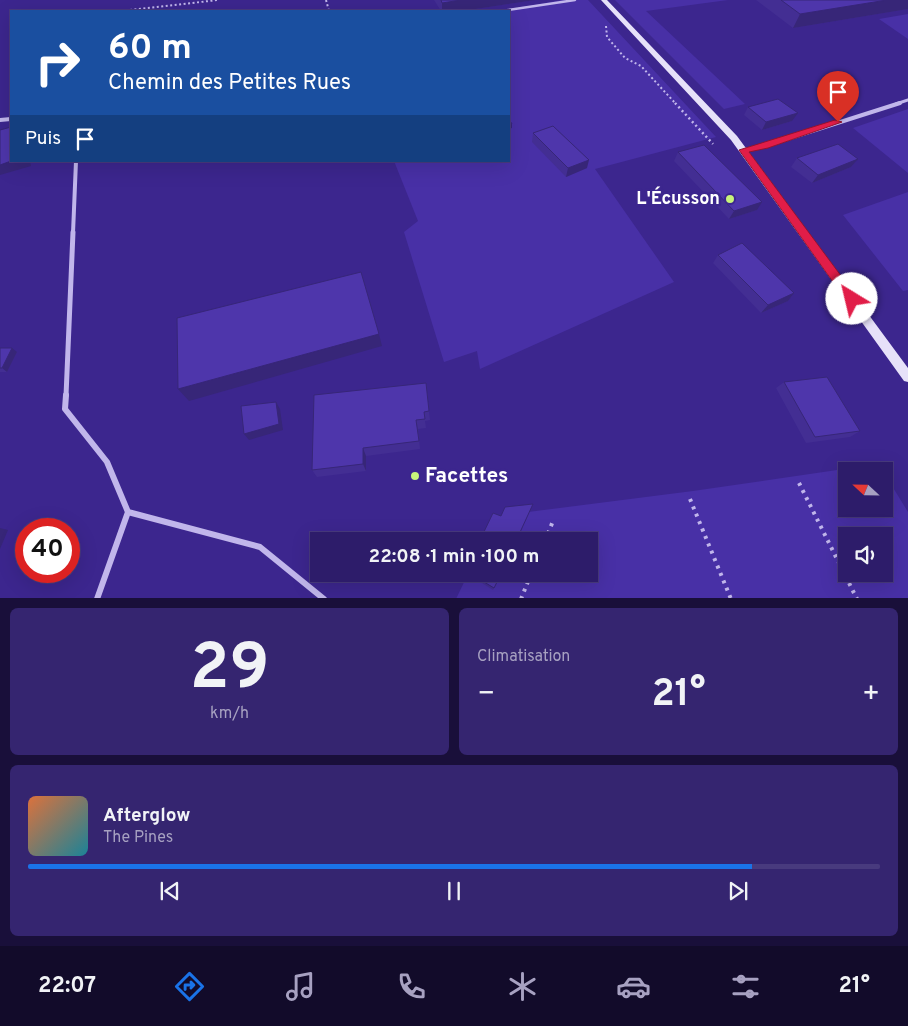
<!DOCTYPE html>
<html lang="fr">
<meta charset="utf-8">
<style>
:root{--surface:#2d1c6a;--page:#352570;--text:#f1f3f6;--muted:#a7a1c1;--line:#483a7e;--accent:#1a73e8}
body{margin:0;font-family:Overpass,sans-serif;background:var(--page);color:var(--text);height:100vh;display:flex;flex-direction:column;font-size:19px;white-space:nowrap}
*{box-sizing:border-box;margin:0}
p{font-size:16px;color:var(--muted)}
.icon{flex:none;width:28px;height:28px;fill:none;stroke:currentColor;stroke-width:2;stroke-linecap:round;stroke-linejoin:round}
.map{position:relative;height:598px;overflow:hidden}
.details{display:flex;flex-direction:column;gap:10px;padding:10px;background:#190f3a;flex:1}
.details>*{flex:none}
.top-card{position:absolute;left:10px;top:10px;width:500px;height:152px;border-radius:0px;box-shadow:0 5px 20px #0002,0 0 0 1px var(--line);background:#1a4fa0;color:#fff;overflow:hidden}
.needle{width:32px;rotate:292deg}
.controls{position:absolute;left:838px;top:462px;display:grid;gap:10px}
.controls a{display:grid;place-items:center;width:55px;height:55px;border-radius:0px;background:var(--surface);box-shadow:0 5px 20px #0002,0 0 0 1px var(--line);font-size:25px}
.speed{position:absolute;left:15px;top:518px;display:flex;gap:10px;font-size:25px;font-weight:700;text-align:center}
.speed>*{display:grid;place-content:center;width:65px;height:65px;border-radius:50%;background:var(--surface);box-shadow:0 5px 20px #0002,0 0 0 1px var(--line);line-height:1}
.speed .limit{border:8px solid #d22;background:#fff;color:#111}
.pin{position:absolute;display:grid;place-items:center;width:42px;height:42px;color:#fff;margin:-51px -21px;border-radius:50% 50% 50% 0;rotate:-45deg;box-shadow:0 0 5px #0007}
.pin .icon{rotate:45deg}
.me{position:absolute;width:55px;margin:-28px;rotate:324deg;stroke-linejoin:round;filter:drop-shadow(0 0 4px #0008)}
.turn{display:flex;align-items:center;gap:18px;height:105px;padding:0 15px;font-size:22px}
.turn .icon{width:65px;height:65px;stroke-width:2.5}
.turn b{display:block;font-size:35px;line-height:42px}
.then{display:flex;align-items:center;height:48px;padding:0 15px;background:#0003;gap:10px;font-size:19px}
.big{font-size:38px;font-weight:700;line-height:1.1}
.details .tile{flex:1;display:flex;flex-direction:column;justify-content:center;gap:8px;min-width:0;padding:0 18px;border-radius:8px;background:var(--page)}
.details .dial{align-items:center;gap:0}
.dial b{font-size:65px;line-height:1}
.song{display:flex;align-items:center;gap:15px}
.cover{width:60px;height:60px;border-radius:8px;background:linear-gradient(135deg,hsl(20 70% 55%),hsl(190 70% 35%))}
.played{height:5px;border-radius:2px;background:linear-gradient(90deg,var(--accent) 85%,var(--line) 85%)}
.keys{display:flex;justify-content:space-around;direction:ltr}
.heat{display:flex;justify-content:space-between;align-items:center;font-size:28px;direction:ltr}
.details .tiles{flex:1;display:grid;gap:10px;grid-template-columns:1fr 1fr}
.tile:last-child{grid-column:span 2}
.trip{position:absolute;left:310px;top:532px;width:288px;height:50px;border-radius:0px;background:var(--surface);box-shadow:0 5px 20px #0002,0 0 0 1px var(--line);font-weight:700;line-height:50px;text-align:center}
.dock{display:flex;height:80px;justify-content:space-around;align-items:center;background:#120b2a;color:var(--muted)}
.dock .icon{width:35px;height:35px}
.dock .selected{color:var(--accent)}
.dock b{font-size:22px;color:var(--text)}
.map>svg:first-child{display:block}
.green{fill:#4830a6;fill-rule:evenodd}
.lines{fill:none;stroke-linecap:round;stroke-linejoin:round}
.path-far2{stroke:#c1b6eb;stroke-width:2;stroke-dasharray:2 2.5;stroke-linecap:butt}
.path-far1{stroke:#c1b6eb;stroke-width:2.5;stroke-dasharray:2 3;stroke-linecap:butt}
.path{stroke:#c1b6eb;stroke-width:4;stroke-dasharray:3 5;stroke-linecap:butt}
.lane{stroke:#c1b6eb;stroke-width:2.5}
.street-far3{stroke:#c1b6eb;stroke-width:3}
.street-far2{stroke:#c1b6eb;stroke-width:4}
.street-far1{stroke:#c1b6eb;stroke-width:5}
.street{stroke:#c1b6eb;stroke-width:6}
.secondary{fill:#e6e1f9;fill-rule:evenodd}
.wall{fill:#432e93}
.shaded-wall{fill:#372678}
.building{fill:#4e36ab;stroke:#372678}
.route{fill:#e11d48;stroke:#92132f}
.poi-dot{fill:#c8f47b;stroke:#3c268e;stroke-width:2}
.labels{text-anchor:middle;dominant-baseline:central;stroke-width:5;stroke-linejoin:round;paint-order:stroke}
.poi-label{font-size:18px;font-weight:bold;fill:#fff;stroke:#3c268e;text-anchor:end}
.near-poi-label{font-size:21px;font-weight:bold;fill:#fff;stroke:#3c268e;text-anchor:start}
</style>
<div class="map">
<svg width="908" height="599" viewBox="0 0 908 599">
<rect width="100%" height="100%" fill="#3c268e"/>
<!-- green -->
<path class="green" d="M 562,0 L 588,0 L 716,137 L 595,169 L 674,282 L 480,369 L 477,351 L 444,362 L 404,232 L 418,221 L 394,161 L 509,161 L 509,11 L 501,11 Z
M 615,0 L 728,0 L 646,11 L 745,104 L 724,109 Z
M 908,14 L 908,39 L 879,19 Z
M 908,109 L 908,173 L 853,128 Z
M 908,192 L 908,290 L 903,291 L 843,215 Z
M 878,464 L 883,471 L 846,471 L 846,509 L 884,509 L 884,473 L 908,512 L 908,598 L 456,599 L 468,574 L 589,574 L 589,541 L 484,541 L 497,516 L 693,491 ZM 846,536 L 884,536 L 884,574 L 846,574 Z"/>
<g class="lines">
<!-- path-far2 -->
<path class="path-far2" d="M 326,0 L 329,11
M 121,11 L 218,0
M 606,26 L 607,37 L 625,58 L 641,66 L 676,104"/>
<!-- path-far1 -->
<path class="path-far1" d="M 675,103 L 713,144"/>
<!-- path -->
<path class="path" d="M 799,483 L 857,599
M 690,499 L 731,599
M 545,541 L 553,521
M 521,599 L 531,574"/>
<!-- lane -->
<path class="lane" d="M 502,11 L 575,0"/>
<!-- street-far3 -->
<path class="street-far3" d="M 896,104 L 908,100"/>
<!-- street-far2 -->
<path class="street-far2" d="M 0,120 L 11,119
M 744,150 L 765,146 L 900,103
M 73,233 L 76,161"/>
<!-- street-far1 -->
<path class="street-far1" d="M 66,396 L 73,232"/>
<!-- street -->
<path class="street" d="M 66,395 L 65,409 L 107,462 L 128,512
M 128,512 L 260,547 L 324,599
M 97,599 L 128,512"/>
<!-- secondary -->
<path class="secondary" d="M 601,0 L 607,0 L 737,136 L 908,368 L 908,382 L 904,381 L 731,140 Z"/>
</g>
<!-- wall -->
<path class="wall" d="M 434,0 L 535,0 L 462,11 L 441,11 Z
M 756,0 L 908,0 L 908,9 L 793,28 Z
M 748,107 L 792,121 L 762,130 L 744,115 Z
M 533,133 L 587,168 L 566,177 L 532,142 Z
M 678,152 L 757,210 L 729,219 L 674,161 Z
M 797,158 L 858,159 L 851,167 L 812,183 L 791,167 Z
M 718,255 L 794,293 L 788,301 L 761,313 L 713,263 Z
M 0,348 L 17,352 L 7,372 L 0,372 Z
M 784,382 L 860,431 L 850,437 L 806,443 L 776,388 Z
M 426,383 L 430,420 L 425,421 L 426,428 L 418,429 L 420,449 L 366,456 L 366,471 L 317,477 L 312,470 Z
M 469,574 L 501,574 L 493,590 L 469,575 Z"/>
<!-- shaded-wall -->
<path class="shaded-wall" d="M 461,0 L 535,0 L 462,11 L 442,11 L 442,3 Z
M 887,0 L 908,0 L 908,9 L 793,28 L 800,14 Z
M 798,113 L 792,121 L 762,130 L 766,122 Z
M 512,124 L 512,128 L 509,129 L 509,125 Z
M 858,159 L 851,167 L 812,183 L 818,175 Z
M 589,160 L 587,168 L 566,177 L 568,168 Z
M 11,161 L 30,161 L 31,166 L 0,175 L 0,165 Z
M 762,202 L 757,210 L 729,219 L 734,211 Z
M 794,293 L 788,301 L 761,313 L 768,305 Z
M 379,334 L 382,346 L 189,401 L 178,389 Z
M 12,348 L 17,352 L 7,372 L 2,368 Z
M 276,402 L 280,409 L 283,430 L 249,440 L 244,434 Z
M 363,448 L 366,456 L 366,471 L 363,464 Z
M 0,528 L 8,530 L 0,549 Z"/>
<!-- building -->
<path class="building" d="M 441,0 L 461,0 L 442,3 Z
M 781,0 L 887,0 L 800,14 Z
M 778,99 L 798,113 L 766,122 L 748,107 Z
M 509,119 L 512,124 L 509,125 Z
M 553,126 L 589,160 L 568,168 L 533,133 Z
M 11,127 L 11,161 L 0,165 L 0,130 Z
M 838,144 L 858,159 L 818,175 L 797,158 Z
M 704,145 L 762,202 L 734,211 L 678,152 Z
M 742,243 L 794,293 L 768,305 L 718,255 Z
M 361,272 L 379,334 L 178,389 L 177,318 Z
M 0,348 L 12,348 L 2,368 L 0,368 Z
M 827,377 L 860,431 L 815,437 L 784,382 Z
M 426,383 L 429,411 L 424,412 L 425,419 L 416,420 L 419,441 L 363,448 L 363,464 L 312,470 L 314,395 Z
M 276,402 L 279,424 L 244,434 L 241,406 Z
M 533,504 L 516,541 L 484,541 L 484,540 L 481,538 L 493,513 L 501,516 L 505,507 Z
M 471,574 L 501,574 L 494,588 Z"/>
<!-- route -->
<path class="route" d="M 835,120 L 842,122 L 768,148 L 749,152 L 856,296 L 856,303 L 848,303 L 739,150 Z"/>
<!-- markers -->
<g class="poi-dot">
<circle cx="730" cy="199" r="5"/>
<circle cx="415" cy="476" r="5"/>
</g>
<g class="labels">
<!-- poi labels -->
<g class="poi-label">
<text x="720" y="199">L'Écusson</text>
</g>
<!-- near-poi labels -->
<g class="near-poi-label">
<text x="425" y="476">Facettes</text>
</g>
</g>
</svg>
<div class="controls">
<a><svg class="needle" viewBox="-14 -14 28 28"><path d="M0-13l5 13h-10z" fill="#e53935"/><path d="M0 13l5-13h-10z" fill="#a7a1c1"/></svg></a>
<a><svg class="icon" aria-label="sound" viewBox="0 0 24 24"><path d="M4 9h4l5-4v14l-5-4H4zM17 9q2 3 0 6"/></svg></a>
</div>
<div class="speed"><div class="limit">40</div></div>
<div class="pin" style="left:838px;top:122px;background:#d93025"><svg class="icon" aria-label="arrive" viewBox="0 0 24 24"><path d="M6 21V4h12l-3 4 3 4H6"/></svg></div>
<svg class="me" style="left:852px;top:299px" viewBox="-20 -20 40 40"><circle r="19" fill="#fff"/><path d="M0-13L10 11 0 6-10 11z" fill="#e11d48"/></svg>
<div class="trip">22:08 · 1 min · 100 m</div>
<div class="top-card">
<div class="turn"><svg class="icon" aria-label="right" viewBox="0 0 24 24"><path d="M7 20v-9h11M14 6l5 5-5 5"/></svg><div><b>60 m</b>Chemin des Petites Rues</div></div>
<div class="then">Puis<svg class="icon" aria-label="arrive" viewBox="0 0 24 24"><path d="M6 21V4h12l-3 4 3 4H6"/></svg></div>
</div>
</div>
<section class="details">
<div class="tiles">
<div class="tile dial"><b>29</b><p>km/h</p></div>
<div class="tile"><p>Climatisation</p>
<div class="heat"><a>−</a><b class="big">21°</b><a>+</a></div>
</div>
<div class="tile">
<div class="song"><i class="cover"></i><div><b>Afterglow</b><p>The Pines</p></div></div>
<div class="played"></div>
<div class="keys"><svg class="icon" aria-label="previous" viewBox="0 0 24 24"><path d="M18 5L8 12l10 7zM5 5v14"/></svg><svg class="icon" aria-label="pause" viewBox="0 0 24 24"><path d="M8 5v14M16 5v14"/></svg><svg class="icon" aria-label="next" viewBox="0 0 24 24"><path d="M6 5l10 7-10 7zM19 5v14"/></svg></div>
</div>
</div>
</section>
<nav class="dock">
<b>22:07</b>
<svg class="icon selected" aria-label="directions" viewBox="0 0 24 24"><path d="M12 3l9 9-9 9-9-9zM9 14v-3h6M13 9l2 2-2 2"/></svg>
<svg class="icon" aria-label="music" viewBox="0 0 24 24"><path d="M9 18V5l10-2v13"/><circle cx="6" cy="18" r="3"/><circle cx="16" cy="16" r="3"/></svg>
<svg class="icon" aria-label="phone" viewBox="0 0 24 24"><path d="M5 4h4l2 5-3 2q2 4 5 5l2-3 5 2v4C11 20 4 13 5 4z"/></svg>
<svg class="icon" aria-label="climate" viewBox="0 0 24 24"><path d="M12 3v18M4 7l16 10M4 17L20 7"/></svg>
<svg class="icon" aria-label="car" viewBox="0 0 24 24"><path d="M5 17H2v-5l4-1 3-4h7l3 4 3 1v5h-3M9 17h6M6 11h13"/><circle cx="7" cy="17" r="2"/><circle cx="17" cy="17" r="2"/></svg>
<svg class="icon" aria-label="filters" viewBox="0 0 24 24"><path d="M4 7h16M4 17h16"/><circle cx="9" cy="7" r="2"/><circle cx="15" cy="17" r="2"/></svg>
<b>21°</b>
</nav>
